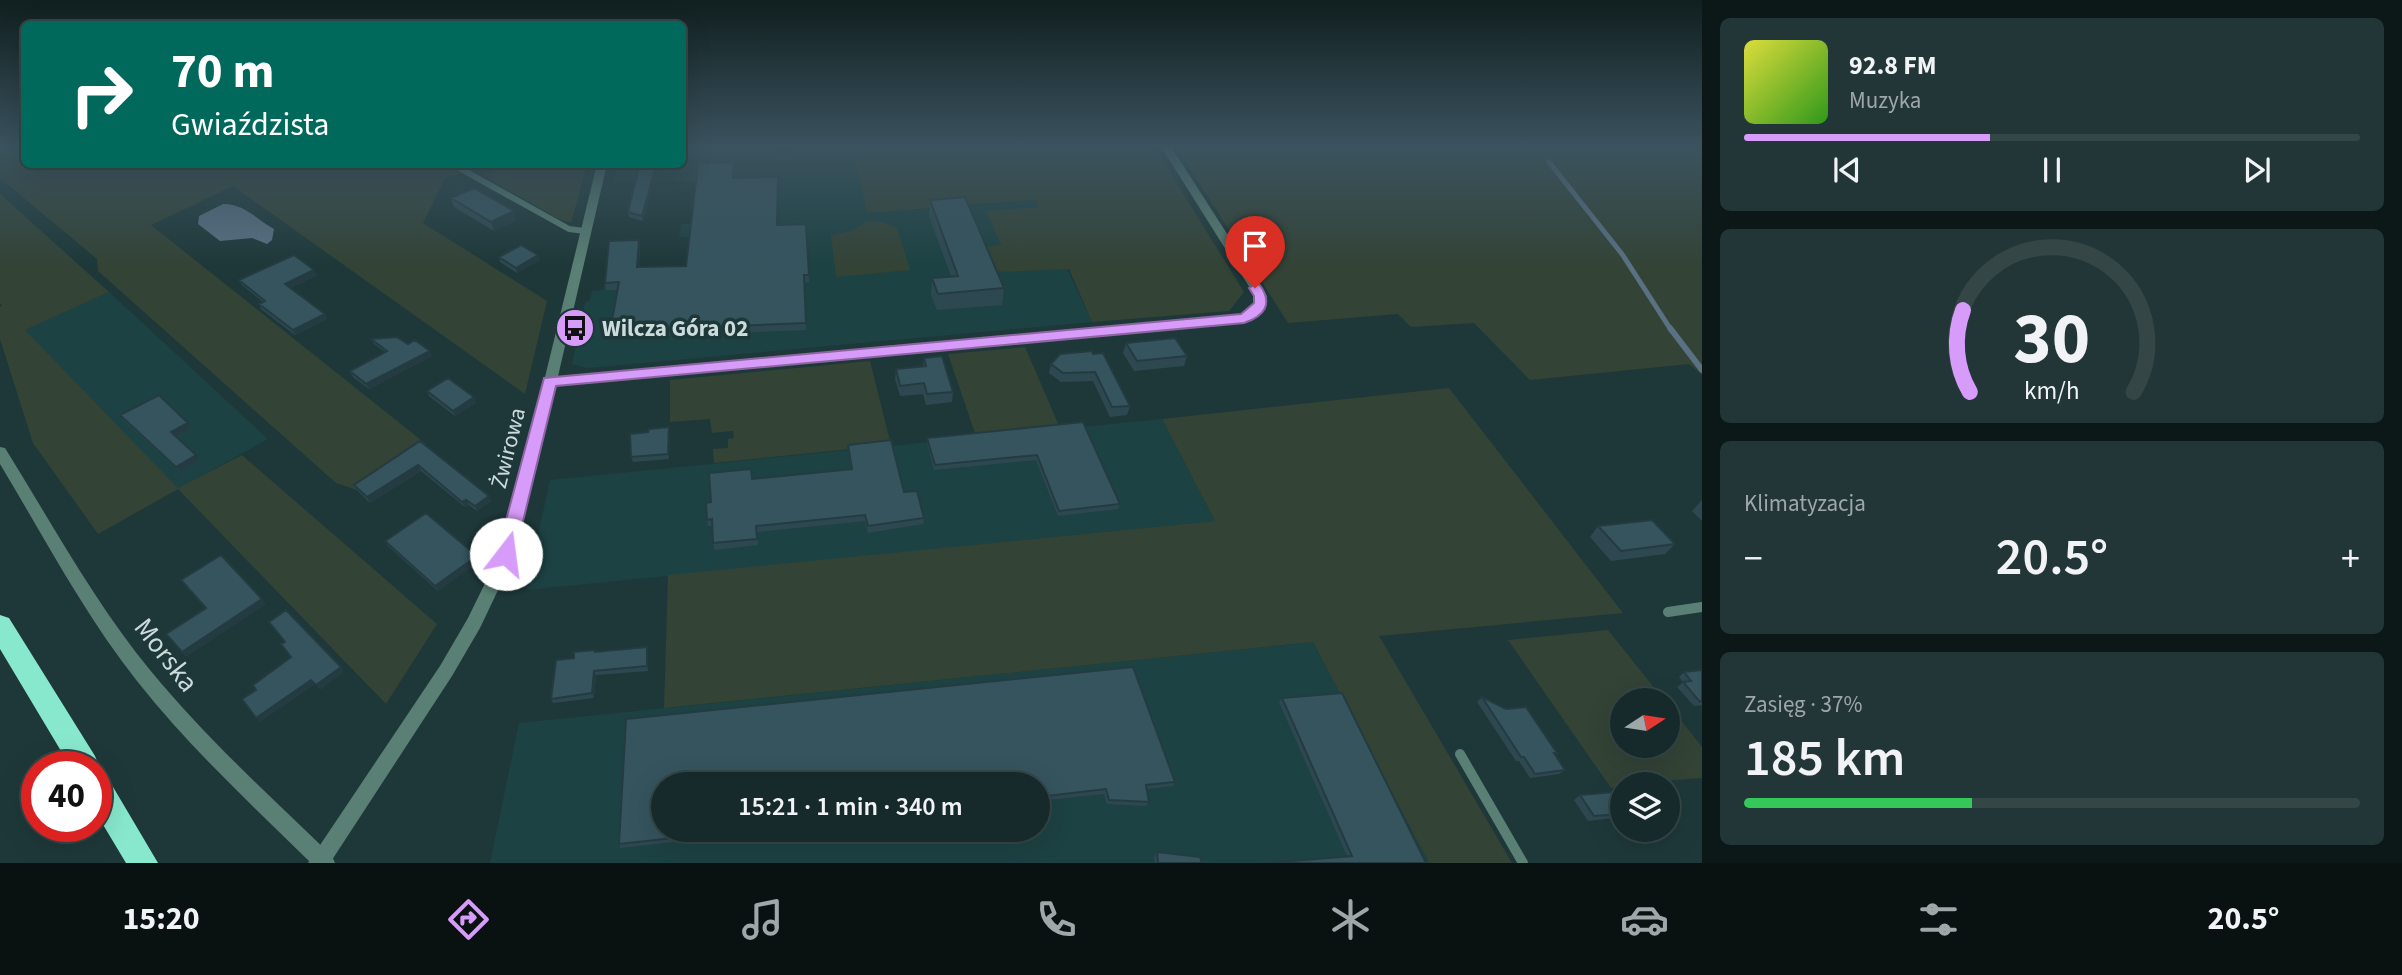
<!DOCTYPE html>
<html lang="pl">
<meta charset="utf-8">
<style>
:root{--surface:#162a2b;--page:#233637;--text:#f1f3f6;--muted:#9ea7a9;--line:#354647;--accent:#d79bf9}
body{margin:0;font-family:"Source Sans 3",sans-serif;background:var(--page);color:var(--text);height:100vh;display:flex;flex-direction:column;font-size:26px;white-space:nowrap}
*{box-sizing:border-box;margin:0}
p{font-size:23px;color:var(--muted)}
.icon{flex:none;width:38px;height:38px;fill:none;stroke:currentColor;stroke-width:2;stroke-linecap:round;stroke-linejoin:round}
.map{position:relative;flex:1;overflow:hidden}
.details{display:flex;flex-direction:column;gap:18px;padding:18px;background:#0c1718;width:700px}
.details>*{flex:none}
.banner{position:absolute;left:21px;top:21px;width:665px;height:147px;border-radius:10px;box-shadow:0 7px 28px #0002,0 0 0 2px var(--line);background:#00695c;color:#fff;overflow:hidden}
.needle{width:46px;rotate:78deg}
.tools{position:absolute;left:1610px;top:688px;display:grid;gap:14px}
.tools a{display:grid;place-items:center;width:70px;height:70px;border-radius:50%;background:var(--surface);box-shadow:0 7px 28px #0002,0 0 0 2px var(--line);font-size:35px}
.speed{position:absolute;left:21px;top:751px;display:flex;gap:14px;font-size:35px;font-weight:700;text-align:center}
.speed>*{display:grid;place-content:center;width:91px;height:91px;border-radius:50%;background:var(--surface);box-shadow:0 7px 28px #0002,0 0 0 2px var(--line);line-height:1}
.speed .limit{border:10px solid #d22;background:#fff;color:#111}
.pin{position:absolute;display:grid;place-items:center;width:60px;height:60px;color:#fff;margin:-72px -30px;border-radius:50% 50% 50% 0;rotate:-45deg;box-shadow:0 0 7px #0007}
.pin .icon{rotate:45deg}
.me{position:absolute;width:77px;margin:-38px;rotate:15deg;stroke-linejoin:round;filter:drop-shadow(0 0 5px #0008)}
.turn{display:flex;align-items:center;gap:24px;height:147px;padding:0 35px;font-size:32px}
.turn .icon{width:91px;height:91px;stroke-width:2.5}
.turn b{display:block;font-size:49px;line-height:60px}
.big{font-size:52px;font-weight:600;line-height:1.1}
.details .card{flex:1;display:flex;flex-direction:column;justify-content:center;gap:10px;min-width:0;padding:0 24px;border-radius:10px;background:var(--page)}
.details .dial{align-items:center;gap:0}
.dial svg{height:182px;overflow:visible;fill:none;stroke:var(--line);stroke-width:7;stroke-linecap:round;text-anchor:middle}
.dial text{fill:var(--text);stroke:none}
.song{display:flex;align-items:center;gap:21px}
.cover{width:84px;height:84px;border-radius:10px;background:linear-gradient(135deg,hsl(60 70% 55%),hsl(110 70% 35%))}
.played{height:7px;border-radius:4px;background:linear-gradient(90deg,var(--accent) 40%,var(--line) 40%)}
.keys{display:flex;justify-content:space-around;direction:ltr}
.heat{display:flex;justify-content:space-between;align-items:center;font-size:38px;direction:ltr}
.charge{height:10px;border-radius:5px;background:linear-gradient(90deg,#34c759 37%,var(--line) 0)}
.trip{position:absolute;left:651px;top:772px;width:399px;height:70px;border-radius:35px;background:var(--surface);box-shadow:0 7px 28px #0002,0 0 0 2px var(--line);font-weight:600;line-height:70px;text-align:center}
.dock{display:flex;height:112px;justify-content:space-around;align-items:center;background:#091111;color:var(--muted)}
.dock .icon{width:49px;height:49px}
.dock .active{color:var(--accent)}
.dock b{font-size:32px;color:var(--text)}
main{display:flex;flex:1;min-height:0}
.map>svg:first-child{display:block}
.built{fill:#1d4243;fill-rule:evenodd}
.green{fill:#334336}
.water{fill:#5a7184}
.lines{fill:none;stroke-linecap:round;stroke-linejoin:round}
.stream-far1{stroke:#5a7184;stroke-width:5}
.stream{stroke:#5a7184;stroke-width:6}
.service-far1{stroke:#5a7f74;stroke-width:6}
.service{stroke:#5a7f74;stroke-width:10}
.minor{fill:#5a7f74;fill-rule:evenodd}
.tertiary{fill:#5a7f74;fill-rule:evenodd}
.motorway{fill:#88e8cd;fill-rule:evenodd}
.wall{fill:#2e4851}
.shaded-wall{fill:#253b42}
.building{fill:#35545e;stroke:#253b42;stroke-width:2}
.route{fill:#d79bf9;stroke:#8c65a2;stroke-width:2}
.labels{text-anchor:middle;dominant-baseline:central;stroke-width:7;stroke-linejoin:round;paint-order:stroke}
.poi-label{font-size:23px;font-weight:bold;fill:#ccdbdb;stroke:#1e3839;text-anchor:start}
.street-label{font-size:23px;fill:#ccdbdb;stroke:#1e3839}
.near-street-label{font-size:28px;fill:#ccdbdb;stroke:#1e3839}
</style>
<main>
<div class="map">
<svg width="1702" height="863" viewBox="0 0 1702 863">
<rect width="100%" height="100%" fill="#1e3839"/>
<!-- built -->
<path class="built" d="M 741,152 L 775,155 L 854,152 L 916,210 L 1035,200 L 1092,322 L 588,368 L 572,364 L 585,303 L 590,300 L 592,291 L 603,290 L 606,276 L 687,272 L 692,237 L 679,237 L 681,224 L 696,224 L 701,181 L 612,182 L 618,168 L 623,165 L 682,164 L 683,156 Z
M 109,292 L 268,439 L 178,489 L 24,330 Z
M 1162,419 L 1215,521 L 526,590 L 550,480 Z
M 1313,642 L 1429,863 L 490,863 L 519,723 ZM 663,784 L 1038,784 L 1038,830 L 663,830 Z"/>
<!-- green -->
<path class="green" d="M 0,145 L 24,145 L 24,164 L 444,165 L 461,174 L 445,178 L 423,223 L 547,301 L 525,394 L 233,186 L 151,225 L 426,444 L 357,490 L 336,483 L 98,271 L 97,259 L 0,178 Z
M 683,145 L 774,145 L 775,155 L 741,152 L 683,156 Z
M 790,145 L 1153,145 L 1244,292 L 1229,311 L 1092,322 L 1069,269 L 997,272 L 986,247 L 1001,245 L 986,211 L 1038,207 L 1035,200 L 867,213 L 854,153 L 791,154 Z
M 1175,145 L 1702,147 L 1702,375 L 1689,364 L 1530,380 L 1474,323 L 1411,327 L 1398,314 L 1288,323 Z
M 505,165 L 587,165 L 571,223 L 559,219 L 482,175 Z
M 0,194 L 109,292 L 25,330 L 178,488 L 242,455 L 437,624 L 386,704 L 178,489 L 98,534 L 33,443 L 0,339 L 0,307 L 2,306 L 0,303 Z
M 867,221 L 883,222 L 897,228 L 910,270 L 836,277 L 831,235 L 852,231 Z
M 1025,347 L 1060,428 L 976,436 L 948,354 Z
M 870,361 L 891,445 L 714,463 L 713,449 L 728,448 L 728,439 L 734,438 L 733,431 L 712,433 L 710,419 L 670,422 L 670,380 Z
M 1449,388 L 1623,613 L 1379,636 L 1512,863 L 1429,863 L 1313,642 L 664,708 L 668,575 L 1215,521 L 1162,419 Z
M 1608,630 L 1664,700 L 1622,700 L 1622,746 L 1668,746 L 1668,704 L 1702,747 L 1702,778 L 1622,784 L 1622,786 L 1611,788 L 1508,640 Z"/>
<!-- water -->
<path class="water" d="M 223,204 C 245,204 256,219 274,229 L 272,240 L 267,244 L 252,238 L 220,241 L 198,224 L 199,216 Z"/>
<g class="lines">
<!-- stream-far1 -->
<path class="stream-far1" d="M 1535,145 L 1537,148
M 1549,162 L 1622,254 L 1671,330"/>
<!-- stream -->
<path class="stream" d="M 1670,328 L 1702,370"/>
<!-- service-far1 -->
<path class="service-far1" d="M 452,164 L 569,229 L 585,231"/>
<!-- service -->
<path class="service" d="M 1668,612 L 1702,607
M 1460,754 L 1523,863"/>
<!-- minor -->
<path class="minor" d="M 1160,145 L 1170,145 L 1267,296 L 1263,309 L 1248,321 L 550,385 L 543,381 L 550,377 L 1241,314 L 1253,306 L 1255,296 Z
M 0,447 L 5,448 C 51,522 95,603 150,670 C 205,737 270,796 332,856 L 335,863 L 311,863 C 251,804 189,747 137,681 C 84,614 44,537 0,464 Z"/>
<!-- tertiary -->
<path class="tertiary" d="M 597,164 L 607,164 L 538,463 L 509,567 L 480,628 L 452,676 L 330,863 L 308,863 L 440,666 L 468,618 L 493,567 L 524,463 Z"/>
<!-- motorway -->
<path class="motorway" d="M 0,615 L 9,618 L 95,756 L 99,766 L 97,771 L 106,775 L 158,863 L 126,863 L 96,813 L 96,766 L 70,766 L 0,649 Z"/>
</g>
<!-- wall -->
<path class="wall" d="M 656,166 L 657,171 L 643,221 L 629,217 L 628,212 Z
M 735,169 L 734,178 L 778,225 L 806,224 L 809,282 L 804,283 L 806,330 L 612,338 L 610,331 L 617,290 L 606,290 L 605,283 L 639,240 L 640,247 L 639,267 L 686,266 Z
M 451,198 L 516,220 L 494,231 L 454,207 Z
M 930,200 L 1004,288 L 1002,305 L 937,310 L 931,295 L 932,278 L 951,276 L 929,216 Z
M 538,255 L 540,260 L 517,273 L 500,262 L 499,257 Z
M 314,270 L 317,275 L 290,288 L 325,314 L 327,319 L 295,335 L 261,309 L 259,304 L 263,302 L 242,285 L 239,280 Z
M 371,339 L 408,344 L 430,351 L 432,356 L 369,389 L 353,377 L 350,371 L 385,352 L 374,344 Z
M 1126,343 L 1187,356 L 1184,366 L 1134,371 L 1123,353 Z
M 1092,351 L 1130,406 L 1127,415 L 1110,417 L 1093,381 L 1061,382 L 1049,373 L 1051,364 Z
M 924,358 L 953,392 L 952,402 L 926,405 L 923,394 L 900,396 L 895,379 L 896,369 L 923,366 Z
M 427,391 L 474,397 L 476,403 L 455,416 L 429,396 Z
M 120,415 L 188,423 L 191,428 L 176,436 L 200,460 L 180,472 L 124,421 Z
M 1083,422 L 1120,504 L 1118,509 L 1058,516 L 1036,460 L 934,470 L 927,443 L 927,438 Z
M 669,427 L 670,432 L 669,459 L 633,462 L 631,457 L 648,432 Z
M 420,441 L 491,501 L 477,511 L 469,505 L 465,507 L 421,471 L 370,503 L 357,490 L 354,485 Z
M 848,445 L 904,492 L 924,518 L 923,524 L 868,533 L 865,521 L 757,532 L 758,545 L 714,550 L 712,526 L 708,526 L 707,520 L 711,502 L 752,479 L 851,469 L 848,451 Z
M 1702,500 L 1702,521 L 1692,511 Z
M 1598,526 L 1675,544 L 1665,554 L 1611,561 L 1590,537 Z
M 385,541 L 479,561 L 438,591 L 388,546 Z
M 596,652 L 648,652 L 648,671 L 596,675 L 594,698 L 553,703 L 551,699 Z
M 1133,667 L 1175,782 L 1173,786 L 1146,789 L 1149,802 L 1146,806 L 1107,804 L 1104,794 L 1038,801 L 1038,784 L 663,784 L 663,830 L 785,830 L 620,848 L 619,844 L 626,719 Z
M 1702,670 L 1702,705 L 1694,706 L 1677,687 L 1683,682 L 1679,677 L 1684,672 Z
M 1482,697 L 1557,753 L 1555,755 L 1565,770 L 1559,774 L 1530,778 L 1519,761 L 1516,761 L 1477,702 Z
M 1282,698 L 1426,863 L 1347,856 L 1279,702 Z
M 1580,795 L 1622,805 L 1622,817 L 1588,821 L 1574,800 Z
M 833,830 L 873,830 L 873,837 L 833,835 Z
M 1157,852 L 1202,863 L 1155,863 L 1154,857 Z"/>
<!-- shaded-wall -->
<path class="shaded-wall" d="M 656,166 L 657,171 L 643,221 L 642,216 Z
M 514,211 L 516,220 L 494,231 L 491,222 Z
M 639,240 L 640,247 L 638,275 L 637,267 Z
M 538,255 L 540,260 L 517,273 L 516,268 Z
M 314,270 L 317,275 L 287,289 L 285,284 Z
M 325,314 L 327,319 L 295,335 L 293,330 Z
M 430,351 L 432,356 L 369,389 L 366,384 Z
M 474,397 L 476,403 L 455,416 L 453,411 Z
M 188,423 L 191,428 L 175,437 L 171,432 Z
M 669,427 L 670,432 L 669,459 L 668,454 Z
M 196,455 L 200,460 L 180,472 L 176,467 Z
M 418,465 L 421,471 L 370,503 L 367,497 Z
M 489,496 L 491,501 L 477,511 L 475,506 Z
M 466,500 L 469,505 L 465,507 L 462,502 Z
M 477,556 L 479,561 L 438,591 L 435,586 Z
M 262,599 L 266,604 L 186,657 L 182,652 Z
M 647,647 L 648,652 L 648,671 L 647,666 Z
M 341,667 L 344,672 L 320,690 L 316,685 Z
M 594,671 L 596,675 L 594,698 L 592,693 Z
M 311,680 L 314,685 L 260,722 L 256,718 Z"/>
<!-- building -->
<path class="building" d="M 734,162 L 733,178 L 778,177 L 777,225 L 806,224 L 809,275 L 804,275 L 806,323 L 610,331 L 619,282 L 605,283 L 609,241 L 639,240 L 637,267 L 686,266 L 698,164 L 702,163 Z
M 656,166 L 642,216 L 628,212 L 639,167 Z
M 474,188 L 514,211 L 491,222 L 451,198 Z
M 965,197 L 1004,288 L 938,294 L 932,278 L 958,276 L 930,200 Z
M 521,245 L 538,255 L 516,268 L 499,257 Z
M 294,255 L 314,270 L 285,284 L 325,314 L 293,330 L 259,304 L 265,301 L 239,280 Z
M 397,337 L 408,344 L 415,340 L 430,351 L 366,384 L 350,371 L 387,351 L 371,339 Z
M 1175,338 L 1187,356 L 1137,361 L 1126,343 Z
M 1092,351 L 1093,354 L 1103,353 L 1130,406 L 1112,407 L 1095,372 L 1063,373 L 1051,364 L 1060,354 Z
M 942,356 L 953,392 L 927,394 L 924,383 L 900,386 L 896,369 L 926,366 L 924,358 Z
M 448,378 L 474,397 L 453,411 L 427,391 Z
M 159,395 L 188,423 L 171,432 L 196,455 L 176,467 L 120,415 Z
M 1083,422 L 1120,504 L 1059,511 L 1037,455 L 935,465 L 927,438 Z
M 669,427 L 668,454 L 631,457 L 630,434 L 648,432 L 649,429 Z
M 891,440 L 904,492 L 917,491 L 924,518 L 868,526 L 865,515 L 756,526 L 757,539 L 713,543 L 712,519 L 707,520 L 706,503 L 711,502 L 709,473 L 751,469 L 752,479 L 852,469 L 848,445 Z
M 420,441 L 489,496 L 475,506 L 466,500 L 462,502 L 418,465 L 367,497 L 354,485 Z
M 426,513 L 477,556 L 435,586 L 385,541 Z
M 1652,520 L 1675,544 L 1621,551 L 1598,526 Z
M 221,555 L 262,599 L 182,652 L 166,634 L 206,608 L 181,580 Z
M 286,610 L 341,667 L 316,685 L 311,680 L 256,718 L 242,699 L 256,690 L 253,685 L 291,657 L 281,644 L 285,642 L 269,622 Z
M 647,647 L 647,666 L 594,671 L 592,693 L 551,699 L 556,660 L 574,658 L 574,652 L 595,650 L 595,652 Z
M 1133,667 L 1175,782 L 1146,785 L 1149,802 L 1109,800 L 1106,789 L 1038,797 L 1038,784 L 663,784 L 663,830 L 746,830 L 619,844 L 626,719 Z
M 1702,670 L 1702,701 L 1700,702 L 1683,682 L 1691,681 L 1684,672 Z
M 1342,693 L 1426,863 L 1268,863 L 1352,856 L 1282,698 Z
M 1482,697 L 1506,709 L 1526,707 L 1557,753 L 1554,753 L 1565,770 L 1535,774 L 1524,757 L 1521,757 Z
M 1614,792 L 1622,805 L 1622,814 L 1594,816 L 1580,795 Z
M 833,830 L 873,830 L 873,833 Z
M 1157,852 L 1200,857 L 1202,863 L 1158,863 Z"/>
<!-- sky -->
<linearGradient id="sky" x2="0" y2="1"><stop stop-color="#101f1f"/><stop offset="0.55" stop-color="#3b535f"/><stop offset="1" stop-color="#3b535f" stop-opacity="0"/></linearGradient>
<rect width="1702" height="266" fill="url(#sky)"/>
<!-- route -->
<path class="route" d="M 1255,284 L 1260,285 C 1273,304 1265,316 1244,323 L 556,386 L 515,554 L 512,559 L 506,561 L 500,559 L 497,554 L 544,378 L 1241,314 L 1254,303 L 1254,296 L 1249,288 Z"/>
<!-- icons -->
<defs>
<symbol id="bus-disc" viewBox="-11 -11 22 22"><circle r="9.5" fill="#d79bf9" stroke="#1e3839"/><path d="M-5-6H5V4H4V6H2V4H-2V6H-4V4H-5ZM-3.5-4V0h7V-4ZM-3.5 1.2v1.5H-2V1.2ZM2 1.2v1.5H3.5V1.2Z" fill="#111"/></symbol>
</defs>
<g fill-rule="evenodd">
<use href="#bus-disc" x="553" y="306" width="44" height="44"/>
</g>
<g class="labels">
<!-- poi labels -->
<g class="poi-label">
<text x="602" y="328">Wilcza Góra 02</text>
</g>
<!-- street labels -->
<g class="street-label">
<text transform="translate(508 448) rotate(-76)">Żwirowa</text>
</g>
<!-- near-street labels -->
<g class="near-street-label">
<text transform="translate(166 655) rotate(52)">Morska</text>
</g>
</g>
</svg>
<div class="tools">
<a><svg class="needle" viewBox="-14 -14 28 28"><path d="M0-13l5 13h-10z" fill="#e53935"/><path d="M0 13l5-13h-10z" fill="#9ea7a9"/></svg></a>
<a><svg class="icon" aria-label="layers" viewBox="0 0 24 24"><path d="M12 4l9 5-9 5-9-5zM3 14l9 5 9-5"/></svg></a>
</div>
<div class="speed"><div class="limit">40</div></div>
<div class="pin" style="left:1255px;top:288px;background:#d93025"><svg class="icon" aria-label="arrive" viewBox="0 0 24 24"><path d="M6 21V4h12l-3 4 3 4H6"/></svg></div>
<svg class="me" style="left:506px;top:554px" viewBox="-20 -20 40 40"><circle r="19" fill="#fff"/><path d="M0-13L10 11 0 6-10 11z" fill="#d79bf9"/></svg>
<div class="trip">15:21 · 1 min · 340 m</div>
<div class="banner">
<div class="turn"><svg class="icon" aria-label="right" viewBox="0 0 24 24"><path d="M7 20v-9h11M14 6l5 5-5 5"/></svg><div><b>70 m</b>Gwiaździsta</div></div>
</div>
</div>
<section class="details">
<div class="card">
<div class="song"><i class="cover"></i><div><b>92.8 FM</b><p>Muzyka</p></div></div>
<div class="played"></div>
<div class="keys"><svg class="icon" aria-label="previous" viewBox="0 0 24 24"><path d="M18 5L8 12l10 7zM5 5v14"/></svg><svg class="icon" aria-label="pause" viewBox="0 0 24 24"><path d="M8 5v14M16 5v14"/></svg><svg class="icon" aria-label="next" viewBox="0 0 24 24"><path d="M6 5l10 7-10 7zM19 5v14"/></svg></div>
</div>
<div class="card dial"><svg viewBox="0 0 100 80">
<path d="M14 69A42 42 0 1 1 86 69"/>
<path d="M14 69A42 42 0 0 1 11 33" stroke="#d79bf9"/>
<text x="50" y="56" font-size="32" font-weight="700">30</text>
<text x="50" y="72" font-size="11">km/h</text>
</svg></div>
<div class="card"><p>Klimatyzacja</p>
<div class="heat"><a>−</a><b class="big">20.5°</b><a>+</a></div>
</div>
<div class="card"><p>Zasięg · 37%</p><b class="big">185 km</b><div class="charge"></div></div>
</section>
</main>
<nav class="dock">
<b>15:20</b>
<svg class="icon active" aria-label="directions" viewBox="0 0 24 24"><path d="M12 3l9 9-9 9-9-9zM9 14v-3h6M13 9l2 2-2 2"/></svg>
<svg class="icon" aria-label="music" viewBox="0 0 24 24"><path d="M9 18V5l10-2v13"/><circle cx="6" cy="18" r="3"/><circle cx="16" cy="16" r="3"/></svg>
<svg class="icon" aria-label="phone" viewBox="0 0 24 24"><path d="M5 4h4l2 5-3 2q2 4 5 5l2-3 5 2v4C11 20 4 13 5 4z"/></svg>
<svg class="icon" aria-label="climate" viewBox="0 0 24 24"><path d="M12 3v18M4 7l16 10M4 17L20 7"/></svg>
<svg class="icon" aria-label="car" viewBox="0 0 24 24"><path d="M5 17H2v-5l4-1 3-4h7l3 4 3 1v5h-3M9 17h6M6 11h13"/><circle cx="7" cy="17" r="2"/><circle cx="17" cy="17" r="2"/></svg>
<svg class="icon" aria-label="filters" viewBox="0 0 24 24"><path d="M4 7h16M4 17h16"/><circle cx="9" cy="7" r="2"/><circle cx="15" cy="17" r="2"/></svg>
<b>20.5°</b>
</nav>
